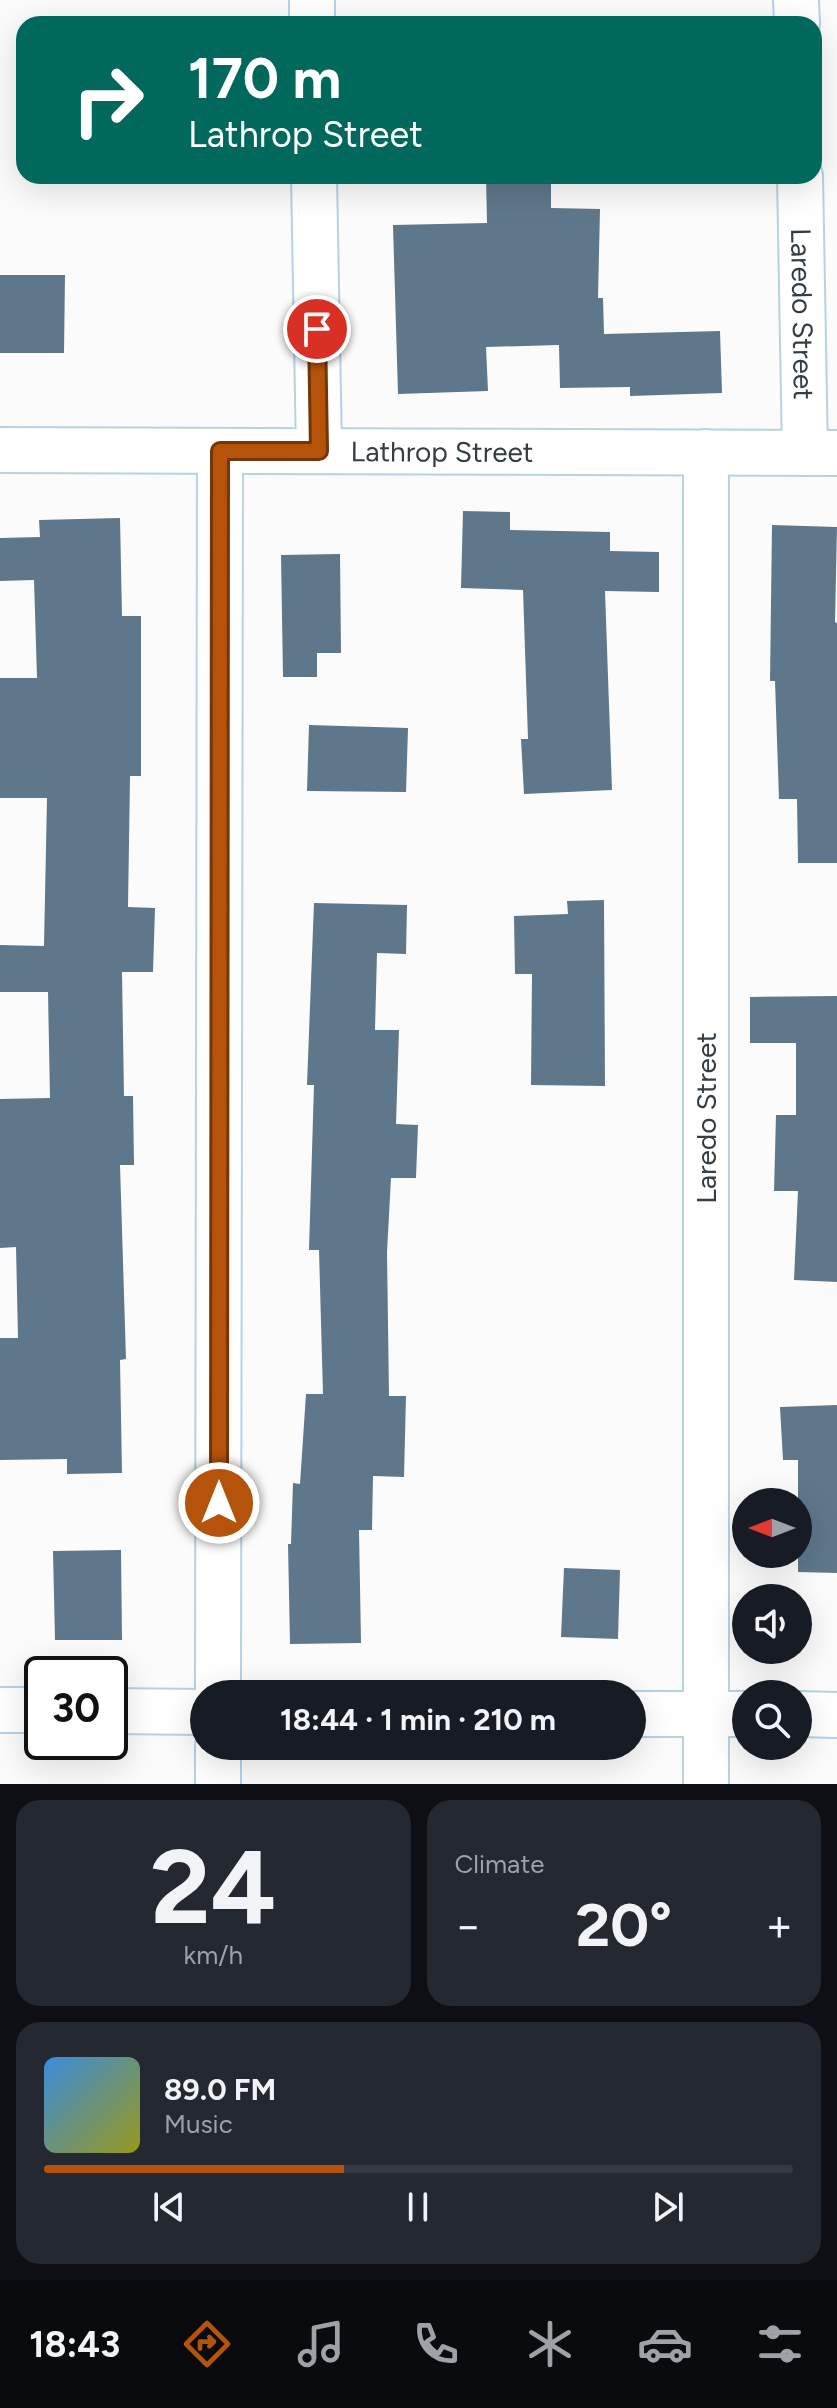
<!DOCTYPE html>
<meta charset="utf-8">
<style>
:root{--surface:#171b24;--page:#242831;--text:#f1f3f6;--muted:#9ea1a6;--line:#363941;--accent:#b45309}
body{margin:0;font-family:Figtree,sans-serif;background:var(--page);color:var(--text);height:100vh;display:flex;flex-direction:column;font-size:30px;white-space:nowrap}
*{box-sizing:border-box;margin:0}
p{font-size:26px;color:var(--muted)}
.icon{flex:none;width:44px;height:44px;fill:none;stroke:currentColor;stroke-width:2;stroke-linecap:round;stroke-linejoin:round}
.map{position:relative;height:1784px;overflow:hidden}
.sheet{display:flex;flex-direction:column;gap:16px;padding:16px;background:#0d0f14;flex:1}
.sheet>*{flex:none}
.banner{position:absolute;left:16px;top:16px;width:806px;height:168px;border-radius:24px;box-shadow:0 8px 32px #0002;background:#00695c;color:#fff;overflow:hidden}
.needle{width:52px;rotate:270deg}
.controls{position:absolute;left:732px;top:1488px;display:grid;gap:16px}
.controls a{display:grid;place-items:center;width:80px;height:80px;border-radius:50%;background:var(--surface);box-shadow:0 8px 32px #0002;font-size:40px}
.speed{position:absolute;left:24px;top:1656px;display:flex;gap:16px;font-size:40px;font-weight:700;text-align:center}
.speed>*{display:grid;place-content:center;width:104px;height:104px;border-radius:50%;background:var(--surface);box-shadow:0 8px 32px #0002;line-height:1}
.speed .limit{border:4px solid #111;border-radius:12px;background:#fff;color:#111}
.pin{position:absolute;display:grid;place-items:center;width:68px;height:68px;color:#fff;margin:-34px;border:4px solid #fff;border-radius:50%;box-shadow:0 2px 8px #0007}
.me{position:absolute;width:88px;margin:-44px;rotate:0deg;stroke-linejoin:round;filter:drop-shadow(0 0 6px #0008)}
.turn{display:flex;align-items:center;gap:28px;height:168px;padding:0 40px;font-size:36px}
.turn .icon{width:104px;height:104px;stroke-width:2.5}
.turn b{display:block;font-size:56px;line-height:68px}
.big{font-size:60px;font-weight:700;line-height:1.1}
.sheet .tile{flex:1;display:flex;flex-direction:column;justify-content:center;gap:12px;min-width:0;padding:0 28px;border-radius:24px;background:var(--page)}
.sheet .dial{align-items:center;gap:0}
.dial b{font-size:104px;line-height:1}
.song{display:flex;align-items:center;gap:24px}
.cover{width:96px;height:96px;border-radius:12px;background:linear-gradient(135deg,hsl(210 70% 55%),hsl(60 70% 35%))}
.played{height:8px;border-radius:4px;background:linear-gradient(90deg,var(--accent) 40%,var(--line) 40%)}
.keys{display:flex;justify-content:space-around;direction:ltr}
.heat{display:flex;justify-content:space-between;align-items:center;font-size:44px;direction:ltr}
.sheet .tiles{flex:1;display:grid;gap:16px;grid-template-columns:1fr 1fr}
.tile:last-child{grid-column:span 2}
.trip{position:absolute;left:190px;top:1680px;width:456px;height:80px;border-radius:40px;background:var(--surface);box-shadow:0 8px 32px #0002;font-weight:700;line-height:80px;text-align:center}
.dock{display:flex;height:128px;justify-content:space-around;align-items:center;background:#090b0e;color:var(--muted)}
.dock .icon{width:56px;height:56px}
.dock .current{color:var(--accent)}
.dock b{font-size:36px;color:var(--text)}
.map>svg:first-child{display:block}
.building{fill:#5e778a}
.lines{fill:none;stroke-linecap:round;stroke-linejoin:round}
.minor-casing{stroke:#b6d2e7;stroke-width:48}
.tertiary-casing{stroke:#b6d2e7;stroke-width:48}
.minor{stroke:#fff;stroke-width:44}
.tertiary{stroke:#fff;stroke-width:44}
.route-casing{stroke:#753606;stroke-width:20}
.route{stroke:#b45309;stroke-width:14}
.labels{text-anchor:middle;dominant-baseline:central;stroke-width:8;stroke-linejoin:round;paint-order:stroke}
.street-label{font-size:28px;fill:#323d45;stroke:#fff}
</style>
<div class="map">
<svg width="837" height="1784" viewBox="0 0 837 1784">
<rect width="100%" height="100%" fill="#fbfbfb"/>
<!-- building -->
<path class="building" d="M 486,176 L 551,176 L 551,208 L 600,209 L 598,298 L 603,298 L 604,334 L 720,331 L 722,393 L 630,396 L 630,387 L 560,388 L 559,345 L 486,347 L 488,391 L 398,394 L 393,225 L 487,223 Z
M 0,275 L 65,275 L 64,353 L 0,353 Z
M 463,511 L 510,512 L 510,530 L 610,532 L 610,551 L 659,552 L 659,592 L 605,591 L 612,790 L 524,794 L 521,739 L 528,739 L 523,590 L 461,588 Z
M 120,518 L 122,616 L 141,616 L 141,776 L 130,776 L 128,907 L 155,908 L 153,972 L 122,972 L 124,1096 L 133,1096 L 134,1165 L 120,1165 L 126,1359 L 120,1360 L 122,1473 L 67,1474 L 67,1459 L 0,1460 L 0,1338 L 18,1338 L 16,1247 L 0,1248 L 0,1099 L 50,1098 L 48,992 L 0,992 L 0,945 L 44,946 L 47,798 L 0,798 L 0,678 L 37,678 L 34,580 L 0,581 L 0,538 L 40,537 L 39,520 Z
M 772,525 L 837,527 L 835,622 L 837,623 L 837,863 L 798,863 L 797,799 L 779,799 L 775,681 L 770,681 Z
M 340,554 L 341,653 L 317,653 L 317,677 L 283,677 L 281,555 Z
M 309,725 L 408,728 L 406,792 L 307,791 Z
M 604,900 L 605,1086 L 531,1085 L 532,974 L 515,974 L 514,916 L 568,914 L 567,901 Z
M 314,903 L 407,905 L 406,954 L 377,953 L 375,1030 L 399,1030 L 396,1124 L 418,1125 L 416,1178 L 391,1178 L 387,1252 L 389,1396 L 406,1396 L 404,1477 L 373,1476 L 372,1530 L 359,1530 L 361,1643 L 290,1644 L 288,1544 L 291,1544 L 293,1483 L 300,1484 L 306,1394 L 323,1394 L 319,1250 L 309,1250 L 314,1085 L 307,1085 Z
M 837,996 L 837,1282 L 794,1280 L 798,1191 L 774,1191 L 776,1115 L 796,1115 L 796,1043 L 750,1043 L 750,997 Z
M 837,1405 L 837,1573 L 798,1572 L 798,1460 L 783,1460 L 780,1407 Z
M 121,1550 L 122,1640 L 55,1640 L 53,1551 Z
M 564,1568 L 620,1570 L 618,1639 L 561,1637 Z"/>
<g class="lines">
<defs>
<g id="minor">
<path d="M 312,0 L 312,24"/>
<path d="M 796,0 L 797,24"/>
<path d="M 314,176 L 319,451"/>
<path id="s1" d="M 800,176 L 805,453"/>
<path d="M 218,1694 L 220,451"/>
<path d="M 0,1710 L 42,1710"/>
<path d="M 110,1711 L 204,1712"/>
<path d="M 632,1714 L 746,1714"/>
<path d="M 798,1714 L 837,1715"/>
<path d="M 218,1784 L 218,1746"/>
<path d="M 706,1784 L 706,452"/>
</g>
<g id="tertiary">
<path id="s2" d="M 0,450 L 837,453"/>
</g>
</defs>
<!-- minor casing -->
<use href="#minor" class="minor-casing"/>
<!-- tertiary casing -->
<use href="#tertiary" class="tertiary-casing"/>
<!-- minor -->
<use href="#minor" class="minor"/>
<!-- tertiary -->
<use href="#tertiary" class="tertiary"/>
</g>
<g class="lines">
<defs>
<path id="route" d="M 219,1503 L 220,451 L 319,451 L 317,329"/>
</defs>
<!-- route casing -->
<use href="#route" class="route-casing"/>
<!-- route -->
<use href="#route" class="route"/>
</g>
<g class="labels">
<!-- street labels -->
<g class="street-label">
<text stroke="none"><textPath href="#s1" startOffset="138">Laredo Street</textPath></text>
<text stroke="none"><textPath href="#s2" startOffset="442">Lathrop Street</textPath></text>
<text transform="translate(706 1118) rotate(-90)">Laredo Street</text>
</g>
</g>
</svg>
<div class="controls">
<a><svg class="needle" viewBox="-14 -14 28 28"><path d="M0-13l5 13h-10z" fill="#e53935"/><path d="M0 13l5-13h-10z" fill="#9ea1a6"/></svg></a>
<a><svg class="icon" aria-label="sound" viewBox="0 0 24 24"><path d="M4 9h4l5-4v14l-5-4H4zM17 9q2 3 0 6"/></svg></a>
<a><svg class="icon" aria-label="search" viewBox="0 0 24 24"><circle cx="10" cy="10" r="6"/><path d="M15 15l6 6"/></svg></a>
</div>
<div class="speed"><div class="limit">30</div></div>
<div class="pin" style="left:317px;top:329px;background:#d93025"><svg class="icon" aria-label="arrive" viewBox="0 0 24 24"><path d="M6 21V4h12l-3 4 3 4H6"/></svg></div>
<svg class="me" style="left:219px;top:1503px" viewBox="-20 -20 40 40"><circle r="17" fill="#b45309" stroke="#fff" stroke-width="3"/><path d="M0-11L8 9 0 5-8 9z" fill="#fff"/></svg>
<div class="trip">18:44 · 1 min · 210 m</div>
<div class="banner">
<div class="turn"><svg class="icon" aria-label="right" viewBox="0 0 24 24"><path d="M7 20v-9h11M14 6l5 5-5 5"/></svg><div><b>170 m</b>Lathrop Street</div></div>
</div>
</div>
<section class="sheet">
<div class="tiles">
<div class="tile dial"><b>24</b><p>km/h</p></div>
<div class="tile"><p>Climate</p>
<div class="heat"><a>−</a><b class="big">20°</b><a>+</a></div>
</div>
<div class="tile">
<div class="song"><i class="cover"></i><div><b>89.0 FM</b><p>Music</p></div></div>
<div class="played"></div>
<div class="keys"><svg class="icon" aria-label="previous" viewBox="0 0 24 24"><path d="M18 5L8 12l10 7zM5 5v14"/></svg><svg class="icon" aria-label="pause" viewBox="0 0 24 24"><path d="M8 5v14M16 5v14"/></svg><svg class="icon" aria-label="next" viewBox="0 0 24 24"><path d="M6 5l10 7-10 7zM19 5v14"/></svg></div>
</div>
</div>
</section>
<nav class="dock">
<b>18:43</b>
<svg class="icon current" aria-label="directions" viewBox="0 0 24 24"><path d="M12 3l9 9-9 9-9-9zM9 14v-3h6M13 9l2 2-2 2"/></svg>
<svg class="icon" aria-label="music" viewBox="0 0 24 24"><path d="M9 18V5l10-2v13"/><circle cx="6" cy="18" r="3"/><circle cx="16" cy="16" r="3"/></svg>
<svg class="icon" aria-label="phone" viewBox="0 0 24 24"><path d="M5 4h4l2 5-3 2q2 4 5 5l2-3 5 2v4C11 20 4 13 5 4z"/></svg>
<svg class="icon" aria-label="climate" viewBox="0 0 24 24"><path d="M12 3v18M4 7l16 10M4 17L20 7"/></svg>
<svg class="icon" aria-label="car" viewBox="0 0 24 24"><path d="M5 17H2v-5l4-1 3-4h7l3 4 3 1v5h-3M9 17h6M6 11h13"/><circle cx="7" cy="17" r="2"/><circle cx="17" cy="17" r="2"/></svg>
<svg class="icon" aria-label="filters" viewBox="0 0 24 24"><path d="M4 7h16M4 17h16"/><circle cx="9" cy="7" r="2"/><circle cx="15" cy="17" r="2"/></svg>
</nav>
